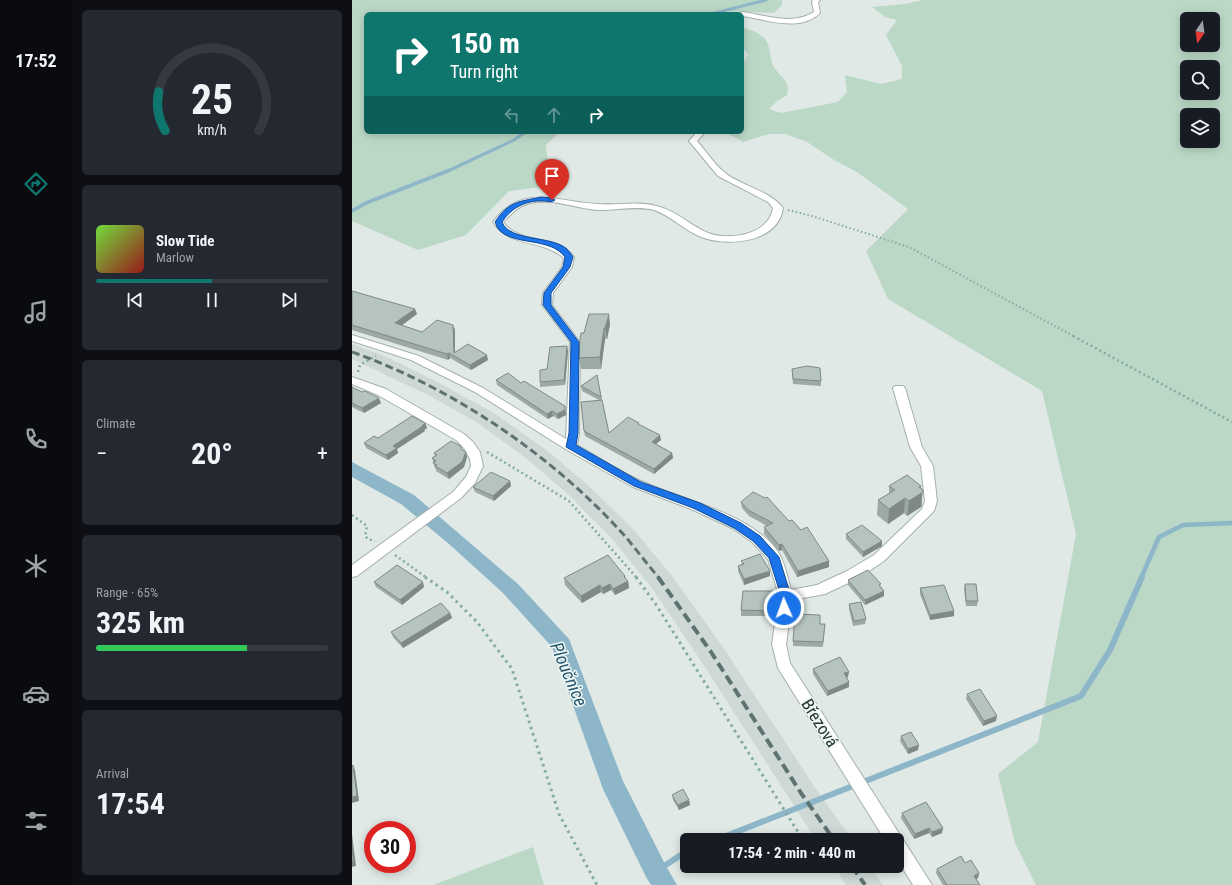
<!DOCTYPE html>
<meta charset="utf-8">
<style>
:root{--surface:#171b24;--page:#242831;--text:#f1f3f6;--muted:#9ea1a6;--line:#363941;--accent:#0f766e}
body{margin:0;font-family:"Roboto Condensed",sans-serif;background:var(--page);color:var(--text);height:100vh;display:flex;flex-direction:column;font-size:15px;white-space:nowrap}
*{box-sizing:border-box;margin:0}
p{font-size:13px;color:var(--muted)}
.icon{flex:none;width:22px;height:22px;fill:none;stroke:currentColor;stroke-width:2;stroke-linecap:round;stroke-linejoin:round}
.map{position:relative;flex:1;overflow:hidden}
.sheet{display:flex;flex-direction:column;gap:10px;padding:10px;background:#0d0f14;width:280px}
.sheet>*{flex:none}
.guide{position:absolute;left:12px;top:12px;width:380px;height:122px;border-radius:6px;box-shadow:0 2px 10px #0003;background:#0f766e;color:#fff;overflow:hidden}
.needle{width:26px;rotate:193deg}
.tools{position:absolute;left:828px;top:12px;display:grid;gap:8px}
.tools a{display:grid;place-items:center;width:40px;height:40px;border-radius:6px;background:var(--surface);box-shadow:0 2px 10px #0003;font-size:20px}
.speed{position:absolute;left:12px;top:821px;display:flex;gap:8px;font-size:20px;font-weight:700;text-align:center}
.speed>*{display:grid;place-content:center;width:52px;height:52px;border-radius:50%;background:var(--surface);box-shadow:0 2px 10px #0003;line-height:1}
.speed .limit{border:6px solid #d22;background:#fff;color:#111}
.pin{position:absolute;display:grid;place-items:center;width:34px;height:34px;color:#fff;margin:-41px -17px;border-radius:50% 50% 50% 0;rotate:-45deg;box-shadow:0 0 4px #0007}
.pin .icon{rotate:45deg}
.me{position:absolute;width:44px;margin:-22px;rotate:358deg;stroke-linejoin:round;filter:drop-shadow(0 0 3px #0008)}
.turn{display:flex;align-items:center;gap:14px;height:84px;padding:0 20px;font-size:18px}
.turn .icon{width:52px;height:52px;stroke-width:2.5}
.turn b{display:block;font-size:28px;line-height:34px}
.lanes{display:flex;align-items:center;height:38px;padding:0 20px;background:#0003;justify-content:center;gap:20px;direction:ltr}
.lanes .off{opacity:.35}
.big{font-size:30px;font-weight:700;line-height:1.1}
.sheet .tile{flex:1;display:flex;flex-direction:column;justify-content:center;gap:6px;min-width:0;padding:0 14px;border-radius:6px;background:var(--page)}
.sheet .dial{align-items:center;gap:0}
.dial svg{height:104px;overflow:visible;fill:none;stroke:var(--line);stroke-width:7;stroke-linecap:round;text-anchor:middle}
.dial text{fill:var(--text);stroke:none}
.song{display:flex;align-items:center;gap:12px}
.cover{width:48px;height:48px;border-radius:6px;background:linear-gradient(135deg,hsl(100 70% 55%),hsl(0 70% 35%))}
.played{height:4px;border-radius:2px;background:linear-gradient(90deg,var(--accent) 50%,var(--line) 50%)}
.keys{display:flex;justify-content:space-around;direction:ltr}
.heat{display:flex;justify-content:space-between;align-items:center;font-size:22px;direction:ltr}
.charge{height:6px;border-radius:3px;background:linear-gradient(90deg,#34c759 65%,var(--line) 0)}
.trip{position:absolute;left:328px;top:833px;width:224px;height:40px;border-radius:6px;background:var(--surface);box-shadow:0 2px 10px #0003;font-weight:700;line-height:40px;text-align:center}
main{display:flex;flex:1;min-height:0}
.tabs{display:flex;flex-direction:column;width:72px;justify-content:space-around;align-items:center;background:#090b0e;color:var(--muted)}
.tabs .icon{width:28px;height:28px}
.tabs .active{color:var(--accent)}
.tabs b{font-size:18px;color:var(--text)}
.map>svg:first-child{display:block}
.built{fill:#ced9d6}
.green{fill:#bbd8c7;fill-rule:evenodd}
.water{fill:#8db7c9}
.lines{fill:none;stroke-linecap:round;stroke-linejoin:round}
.stream-far3{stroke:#8db7c9;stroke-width:3}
.stream-far2{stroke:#8db7c9;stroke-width:3.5}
.stream-far1{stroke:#8db7c9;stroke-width:4.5}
.stream{stroke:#8db7c9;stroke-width:6}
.minor-casing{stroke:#a4b0ad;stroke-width:2}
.path-far2{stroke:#84aaa3;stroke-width:2;stroke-dasharray:1.5 2.5;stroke-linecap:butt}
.path-far1{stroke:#84aaa3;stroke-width:2.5;stroke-dasharray:2 3;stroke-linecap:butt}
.path{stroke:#84aaa3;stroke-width:3;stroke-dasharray:2.5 4;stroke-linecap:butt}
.minor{fill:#fff;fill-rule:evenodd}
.rail-far1{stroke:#5d7371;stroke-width:3;stroke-dasharray:8 4;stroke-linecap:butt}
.rail{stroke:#5d7371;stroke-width:4;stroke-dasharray:10 5;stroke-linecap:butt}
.wall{fill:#9da9a5}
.shaded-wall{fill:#7f8986}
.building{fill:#b6c4c0;stroke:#7f8986}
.route{fill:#1a73e8;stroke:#114b97}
.labels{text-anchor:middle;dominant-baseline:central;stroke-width:3;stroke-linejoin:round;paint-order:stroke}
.near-street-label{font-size:17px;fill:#233835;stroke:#f0f6f4}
.near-water-label{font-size:18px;font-style:italic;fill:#23566d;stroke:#f0f6f4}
</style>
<main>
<nav class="tabs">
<b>17:52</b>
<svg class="icon active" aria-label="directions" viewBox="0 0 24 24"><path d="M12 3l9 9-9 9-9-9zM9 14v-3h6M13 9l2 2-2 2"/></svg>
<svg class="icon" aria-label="music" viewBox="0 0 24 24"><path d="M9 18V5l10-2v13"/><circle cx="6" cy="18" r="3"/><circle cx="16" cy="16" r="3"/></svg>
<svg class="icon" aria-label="phone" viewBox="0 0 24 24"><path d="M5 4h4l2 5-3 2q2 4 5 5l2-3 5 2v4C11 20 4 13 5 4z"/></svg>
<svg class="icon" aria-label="climate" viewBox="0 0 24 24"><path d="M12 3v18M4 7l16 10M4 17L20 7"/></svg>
<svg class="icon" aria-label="car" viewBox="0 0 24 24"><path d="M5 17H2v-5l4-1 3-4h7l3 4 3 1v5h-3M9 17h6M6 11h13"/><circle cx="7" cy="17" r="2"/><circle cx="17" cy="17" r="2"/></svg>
<svg class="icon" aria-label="filters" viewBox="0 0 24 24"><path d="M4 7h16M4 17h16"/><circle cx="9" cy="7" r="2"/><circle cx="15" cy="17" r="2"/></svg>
</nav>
<section class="sheet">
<div class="tile dial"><svg viewBox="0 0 100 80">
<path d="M14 69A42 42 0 1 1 86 69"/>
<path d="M14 69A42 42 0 0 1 9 39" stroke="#0f766e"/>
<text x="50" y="56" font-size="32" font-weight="700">25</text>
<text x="50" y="72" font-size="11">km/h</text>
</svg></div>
<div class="tile">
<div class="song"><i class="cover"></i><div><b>Slow Tide</b><p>Marlow</p></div></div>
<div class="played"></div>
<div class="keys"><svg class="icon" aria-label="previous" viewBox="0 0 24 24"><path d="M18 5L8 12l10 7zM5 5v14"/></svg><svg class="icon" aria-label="pause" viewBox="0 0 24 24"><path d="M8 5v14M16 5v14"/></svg><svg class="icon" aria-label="next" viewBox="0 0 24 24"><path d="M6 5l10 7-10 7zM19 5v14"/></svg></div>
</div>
<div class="tile"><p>Climate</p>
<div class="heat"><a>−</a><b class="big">20°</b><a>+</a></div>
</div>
<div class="tile"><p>Range · 65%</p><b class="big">325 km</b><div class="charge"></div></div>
<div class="tile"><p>Arrival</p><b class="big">17:54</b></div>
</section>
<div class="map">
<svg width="880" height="885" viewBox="0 0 880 885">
<rect width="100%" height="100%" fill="#e0e9e6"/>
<!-- built -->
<path class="built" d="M 0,344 L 33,356 L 91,385 L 142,413 L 197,452 L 238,487 L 282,530 L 321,577 L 371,647 L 462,786 L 500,840 L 464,840 L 347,658 L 299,587 L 261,540 L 219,497 L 179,462 L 126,423 L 76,395 L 0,359 Z
M 482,866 L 518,866 L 531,885 L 494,885 Z"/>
<!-- green -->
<path class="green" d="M 0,0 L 430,0 L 430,5 L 422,13 L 369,11 L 359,14 L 14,14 L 14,132 L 208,132 L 194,145 L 198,186 L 157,191 L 114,235 L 66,250 L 0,221 Z
M 571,0 L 880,0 L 880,885 L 684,885 L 663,843 L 646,774 L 686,742 L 724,534 L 690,391 L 536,299 L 514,251 L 556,209 L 505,172 L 482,160 L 455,142 L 434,134 L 417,134 L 391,142 L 373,132 L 390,132 L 390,63 L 393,60 L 396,54 L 390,47 L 390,27 C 398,30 407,32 413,39 C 419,46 417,57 421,65 C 427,78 439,79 435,95 L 424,102 L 417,109 L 429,113 L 486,102 L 495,92 L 493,75 L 529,84 L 550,79 L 550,66 L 534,35 L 545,20 L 533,17 L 520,7 L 553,4 ZM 835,19 L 861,19 L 861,45 L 835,45 ZM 835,67 L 861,67 L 861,93 L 835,93 ZM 835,115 L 861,115 L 861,141 L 835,141 Z
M 181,847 L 192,885 L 81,885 Z"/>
<!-- water -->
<path class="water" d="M 0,462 L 62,495 L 166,584 L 217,639 L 271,781 L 314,866 L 325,885 L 299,885 L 294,877 L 251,789 L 200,647 L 151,593 L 97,544 L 49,504 L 0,477 Z"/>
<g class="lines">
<!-- stream-far3 -->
<path class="stream-far3" d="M 359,14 L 414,0
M 145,148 L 162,140 L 173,132"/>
<!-- stream-far2 -->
<path class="stream-far2" d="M 0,211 L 14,203 L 98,170 L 147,147"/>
<!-- stream-far1 -->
<path class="stream-far1" d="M 789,578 L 807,537 L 831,525 L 880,523"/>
<!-- stream -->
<path class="stream" d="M 364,840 L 729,696 L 758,650 L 790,577
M 309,868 L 335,851"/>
<defs>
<path id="minor" d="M 461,0 L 468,0 L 466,2 L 468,13 C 448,33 414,19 390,16 L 390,14 L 387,14 L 390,12 C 414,15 439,26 462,12 L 460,2 Z
M 345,132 L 353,132 L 345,141 C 354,151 362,164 372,172 C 390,187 416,189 431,208 C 426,243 376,247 349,237 C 332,230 319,216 302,210 C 283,205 263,211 244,210 C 223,208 199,198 178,203 C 166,206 159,214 151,222 C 167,245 204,234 222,257 L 220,267 L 201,293 L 200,305 L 228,342 L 227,433 L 225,445 C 246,457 267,471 289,481 C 330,500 403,514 428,555 C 433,565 436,579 439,590 L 465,585 L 495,571 L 522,555 L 570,509 L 573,501 L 569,466 L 558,447 L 541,388 L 543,386 L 551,386 L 553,388 L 570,447 L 581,466 L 585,501 L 582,511 L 532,561 L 505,579 L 473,594 L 440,600 L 434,644 L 438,663 L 580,885 L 561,885 L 545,859 L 545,840 L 533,840 L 426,668 L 420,644 L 427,596 L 416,559 L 400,542 L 380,528 L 339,509 L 281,487 L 215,450 L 123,392 L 59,360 L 0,341 L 0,335 L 67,356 L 131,388 L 214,439 L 218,342 L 190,305 L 191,293 L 210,267 L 212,258 C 189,238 159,249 141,222 C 170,183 205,202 245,204 C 266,206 286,200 308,207 C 326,212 339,226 356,233 C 377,241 417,235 421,208 L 416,202 L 366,176 L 337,141 Z
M 0,377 L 34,389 L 112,434 L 121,442 L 128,452 L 131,466 L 123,483 L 109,498 L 5,576 L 0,577 L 0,565 L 101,492 L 114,477 L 119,466 L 118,459 L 112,448 L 104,440 L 26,395 L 0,384 Z"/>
</defs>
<!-- minor casing -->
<use href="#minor" class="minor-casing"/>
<!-- path-far2 -->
<path class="path-far2" d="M 436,210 L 460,216 L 557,247 L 723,337"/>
<!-- path-far1 -->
<path class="path-far1" d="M 721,336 L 880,422
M 6,372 L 8,365 L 24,356
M 135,452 L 217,501 L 285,578
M 0,515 L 15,526 L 13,536 L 16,539 L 23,541
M 43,555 L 75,578"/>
<!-- path -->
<path class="path" d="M 73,577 L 95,592 L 125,622 L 160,669 L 207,814 L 245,885
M 284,577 L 305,606 L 451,840"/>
<!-- minor -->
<use href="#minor" class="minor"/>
<!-- rail-far1 -->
<path class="rail-far1" d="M 0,352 C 101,388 200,455 272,535 C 284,549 295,564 307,578"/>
<!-- rail -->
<path class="rail" d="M 306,577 L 359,652 L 449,793 L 482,840
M 500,866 L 513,885"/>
</g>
<!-- wall -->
<path class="wall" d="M 0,291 L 65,314 L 49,325 L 70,332 L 101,325 L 103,330 L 103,352 L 136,360 L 119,370 L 98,358 L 96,360 L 0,330 Z
M 258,324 L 255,339 L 253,339 L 249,369 L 229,369 L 227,358 L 232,333 Z
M 216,351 L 213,385 L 188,387 L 188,382 L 195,369 Z
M 440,369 L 469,381 L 469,386 L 441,384 Z
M 245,375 L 257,433 L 287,425 L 309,440 L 304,444 L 320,453 L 321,458 L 302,474 L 233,436 L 232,431 L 247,400 L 230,391 L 229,386 Z
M 144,380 L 169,383 L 213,406 L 214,415 L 206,419 L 201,416 L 196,419 L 145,385 Z
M 0,387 L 29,403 L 12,413 L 0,407 Z
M 73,423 L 75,428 L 72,430 L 73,431 L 45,449 L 46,453 L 36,460 L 14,448 L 12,443 L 26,438 Z
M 110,450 L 115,457 L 112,467 L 97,479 L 84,471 L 84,469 L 83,468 L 80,458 L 83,457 L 82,453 Z
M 158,481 L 159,486 L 142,501 L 123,492 L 121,487 Z
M 537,486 L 569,488 L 570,506 L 569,507 L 555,516 L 552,513 L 536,524 L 525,515 L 526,500 L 537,494 Z
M 389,502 L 437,521 L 477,561 L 477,567 L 445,577 L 430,550 L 427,551 L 412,534 L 412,527 L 415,526 L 397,516 L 390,508 Z
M 494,534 L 530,546 L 511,557 L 494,539 Z
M 389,561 L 418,576 L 392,585 L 386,571 L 386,566 L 390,564 Z
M 273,576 L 274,579 L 276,581 L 277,588 L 263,595 L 259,590 L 251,594 L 249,592 L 230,603 L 213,585 L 212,578 Z
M 496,580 L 529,587 L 532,591 L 532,596 L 513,605 L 496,585 Z
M 22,582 L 72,587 L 50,605 L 24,587 Z
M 613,584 L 626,601 L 625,606 L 614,606 L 612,589 Z
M 568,588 L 602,616 L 578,620 L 568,594 Z
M 422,597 L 421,616 L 389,616 L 389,610 Z
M 497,604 L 514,619 L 513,624 L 501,626 L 497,609 Z
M 98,613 L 100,618 L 51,648 L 41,637 L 39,632 Z
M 468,624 L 473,624 L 471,647 L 441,646 L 441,641 Z
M 461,669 L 496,677 L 495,677 L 497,682 L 497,687 L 475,696 L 461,674 Z
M 615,694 L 644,721 L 631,726 L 614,699 Z
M 549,736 L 566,750 L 556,754 L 548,741 Z
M 320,795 L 337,800 L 338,805 L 327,810 L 321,800 Z
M 550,813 L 590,833 L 580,837 L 577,833 L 562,839 L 549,818 Z
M 613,863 L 627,873 L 626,878 L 624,879 L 628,885 L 591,885 L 584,873 L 585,869 Z"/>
<!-- shaded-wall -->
<path class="shaded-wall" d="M 63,309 L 65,314 L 45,329 L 43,323 Z
M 257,314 L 258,324 L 255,339 L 253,328 Z
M 101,325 L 103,330 L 103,356 L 102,353 Z
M 252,328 L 253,339 L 249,369 L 248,357 Z
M 215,346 L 216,351 L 213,385 L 212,380 Z
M 97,353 L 98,358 L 96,360 L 95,354 Z
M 135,355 L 136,360 L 119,370 L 118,365 Z
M 27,398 L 29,403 L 12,413 L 10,408 Z
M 213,406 L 214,415 L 206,419 L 205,414 Z
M 200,411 L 201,416 L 196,419 L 195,414 Z
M 73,423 L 75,428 L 72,430 L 73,431 L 45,449 L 46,453 L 36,460 L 34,455 L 41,446 Z
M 308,435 L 309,440 L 300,447 L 300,442 Z
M 114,452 L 115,457 L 112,467 L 97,479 L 95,473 Z
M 320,453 L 321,458 L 302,474 L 302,469 Z
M 158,481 L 159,486 L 142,501 L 141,496 Z
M 569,486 L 568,493 L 571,490 L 569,507 L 555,516 L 557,501 L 567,487 Z
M 553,498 L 552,513 L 536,524 L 537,509 Z
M 530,541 L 530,546 L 511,557 L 511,552 Z
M 430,544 L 430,550 L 427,551 L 427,545 Z
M 477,561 L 477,567 L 445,577 L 446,571 Z
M 418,571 L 418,576 L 392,585 L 392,579 Z
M 273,576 L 274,582 L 276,581 L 277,588 L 263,595 L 261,589 L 272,577 Z
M 71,582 L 72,587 L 50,605 L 48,600 Z
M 258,584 L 259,590 L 251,594 L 250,588 Z
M 248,585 L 249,592 L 230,603 L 229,596 Z
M 532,591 L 532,596 L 513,605 L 513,600 Z
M 602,611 L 602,616 L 578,620 L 578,615 Z
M 98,613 L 100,618 L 51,648 L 49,643 Z
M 497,672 L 496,677 L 492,679 L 492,673 Z
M 497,682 L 497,687 L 475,696 L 476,691 Z
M 645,716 L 644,721 L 631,726 L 632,721 Z
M 567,745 L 566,750 L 556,754 L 556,749 Z
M 1,765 L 3,770 L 7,801 L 0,803 Z
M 337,800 L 338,805 L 327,810 L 326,805 Z
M 577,828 L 577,833 L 562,839 L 563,834 Z
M 591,828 L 590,833 L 580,837 L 580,832 Z
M 0,834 L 4,866 L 0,867 Z
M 627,873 L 626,878 L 621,881 L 622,876 Z"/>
<!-- building -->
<path class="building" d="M 0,291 L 63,309 L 43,323 L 70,332 L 85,320 L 101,325 L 102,353 L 116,344 L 135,355 L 118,365 L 97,353 L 95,354 L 0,325 Z
M 237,314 L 257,314 L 253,328 L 252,328 L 248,357 L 227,358 L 228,339 L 229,333 L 232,333 Z
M 215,346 L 212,380 L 188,382 L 188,370 L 195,369 L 198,347 Z
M 455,366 L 468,368 L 469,381 L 441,379 L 440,369 Z
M 156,373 L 169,383 L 172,381 L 213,406 L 213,410 L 205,414 L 200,411 L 195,414 L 144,380 Z
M 245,375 L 249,397 L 229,386 Z
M 0,387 L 10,392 L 13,391 L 27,398 L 10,408 L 0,403 Z
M 250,400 L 257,433 L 276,417 L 287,423 L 286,424 L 308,435 L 300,442 L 320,453 L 302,469 L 232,431 L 229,402 Z
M 60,416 L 73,423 L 70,426 L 71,426 L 41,446 L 45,448 L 34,455 L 12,443 L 22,436 L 26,438 Z
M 99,441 L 109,446 L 109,449 L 114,452 L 110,462 L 95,473 L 83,466 L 85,465 L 81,463 L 84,461 L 80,458 L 85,455 L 82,453 Z
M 139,472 L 158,481 L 141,496 L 121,487 Z
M 555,475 L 569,486 L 567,487 L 571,490 L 571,492 L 557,501 L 553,498 L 537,509 L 526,500 L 543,490 L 537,486 Z
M 401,492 L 413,498 L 415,497 L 437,521 L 440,520 L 449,530 L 455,527 L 477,561 L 446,571 L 430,544 L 427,545 L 412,527 L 421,523 L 396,510 L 389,502 Z
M 510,525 L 530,541 L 511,552 L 494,534 Z
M 408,554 L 418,571 L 392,579 L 386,566 L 392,564 L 389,561 Z
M 256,555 L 273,576 L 272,577 L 276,581 L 261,589 L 258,584 L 250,588 L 248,585 L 229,596 L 212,578 Z
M 45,565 L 71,582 L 48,600 L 22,582 Z
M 516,570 L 529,584 L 527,585 L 532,591 L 513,600 L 496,580 Z
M 613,584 L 624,584 L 626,601 L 614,601 Z
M 592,585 L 602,611 L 578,615 L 568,588 Z
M 391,591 L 422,591 L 421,611 L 389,610 Z
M 509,602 L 514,619 L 502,621 L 497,604 Z
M 89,603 L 98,613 L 49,643 L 39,632 Z
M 443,614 L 468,615 L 468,624 L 473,624 L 471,642 L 441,641 Z
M 488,657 L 497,672 L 492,673 L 497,682 L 476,691 L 461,669 Z
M 628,689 L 645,716 L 632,721 L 615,694 Z
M 559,732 L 567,745 L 556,749 L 549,736 Z
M 1,765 L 5,796 L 0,797 L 0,766 Z
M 331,789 L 337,800 L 326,805 L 320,795 Z
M 574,802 L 591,828 L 580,832 L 577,828 L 563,834 L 550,813 Z
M 0,849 L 2,861 L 0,861 Z
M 609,856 L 613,863 L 619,860 L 627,873 L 622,876 L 628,885 L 595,885 L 585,869 Z"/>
<!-- route -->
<path class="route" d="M 189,197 L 200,198 L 203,200 C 199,203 196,201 191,201 C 174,200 159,208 150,222 C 158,242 199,235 215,249 C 217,251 219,254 221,257 L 218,267 L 199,293 L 199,305 L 227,342 L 226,433 L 224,445 L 289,482 L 348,503 L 389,523 L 408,536 L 427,557 L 439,596 L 436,611 L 428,611 L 427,608 L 429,596 L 417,558 L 401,541 L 382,528 L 341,508 L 282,486 L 214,447 L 217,433 L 219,342 L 191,305 L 192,293 L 211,267 L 213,257 C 198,237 163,246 147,230 C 145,228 144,224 143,222 C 157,201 166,202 189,197 Z"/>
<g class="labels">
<!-- near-street labels -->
<g class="near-street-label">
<text transform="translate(468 723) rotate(58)">Březová</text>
</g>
<!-- near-water labels -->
<g class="near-water-label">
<text transform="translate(217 674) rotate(67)">Ploučnice</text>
</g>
</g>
</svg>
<div class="tools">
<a><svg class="needle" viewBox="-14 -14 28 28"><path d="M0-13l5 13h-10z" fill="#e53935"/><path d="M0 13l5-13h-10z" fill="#9ea1a6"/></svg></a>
<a><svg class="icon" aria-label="search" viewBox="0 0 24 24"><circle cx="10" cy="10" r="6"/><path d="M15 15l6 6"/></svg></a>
<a><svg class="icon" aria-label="layers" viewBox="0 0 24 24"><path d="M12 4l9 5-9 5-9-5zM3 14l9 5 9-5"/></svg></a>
</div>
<div class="speed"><div class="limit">30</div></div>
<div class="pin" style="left:200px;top:200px;background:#d93025"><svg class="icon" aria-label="arrive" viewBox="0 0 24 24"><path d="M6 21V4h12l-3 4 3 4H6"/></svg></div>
<svg class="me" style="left:432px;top:608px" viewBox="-20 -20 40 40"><circle r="17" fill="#1a73e8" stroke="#fff" stroke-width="3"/><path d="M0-11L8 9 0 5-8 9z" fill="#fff"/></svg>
<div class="trip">17:54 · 2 min · 440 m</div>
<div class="guide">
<div class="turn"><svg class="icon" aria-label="right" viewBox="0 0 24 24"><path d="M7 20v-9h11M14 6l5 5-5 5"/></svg><div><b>150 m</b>Turn right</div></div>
<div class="lanes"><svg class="icon off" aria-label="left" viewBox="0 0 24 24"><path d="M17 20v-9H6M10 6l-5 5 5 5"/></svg><svg class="icon off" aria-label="ahead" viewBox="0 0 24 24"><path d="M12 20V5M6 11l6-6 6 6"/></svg><svg class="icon" aria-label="right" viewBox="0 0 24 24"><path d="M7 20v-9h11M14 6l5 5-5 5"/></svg></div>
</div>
</div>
</main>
